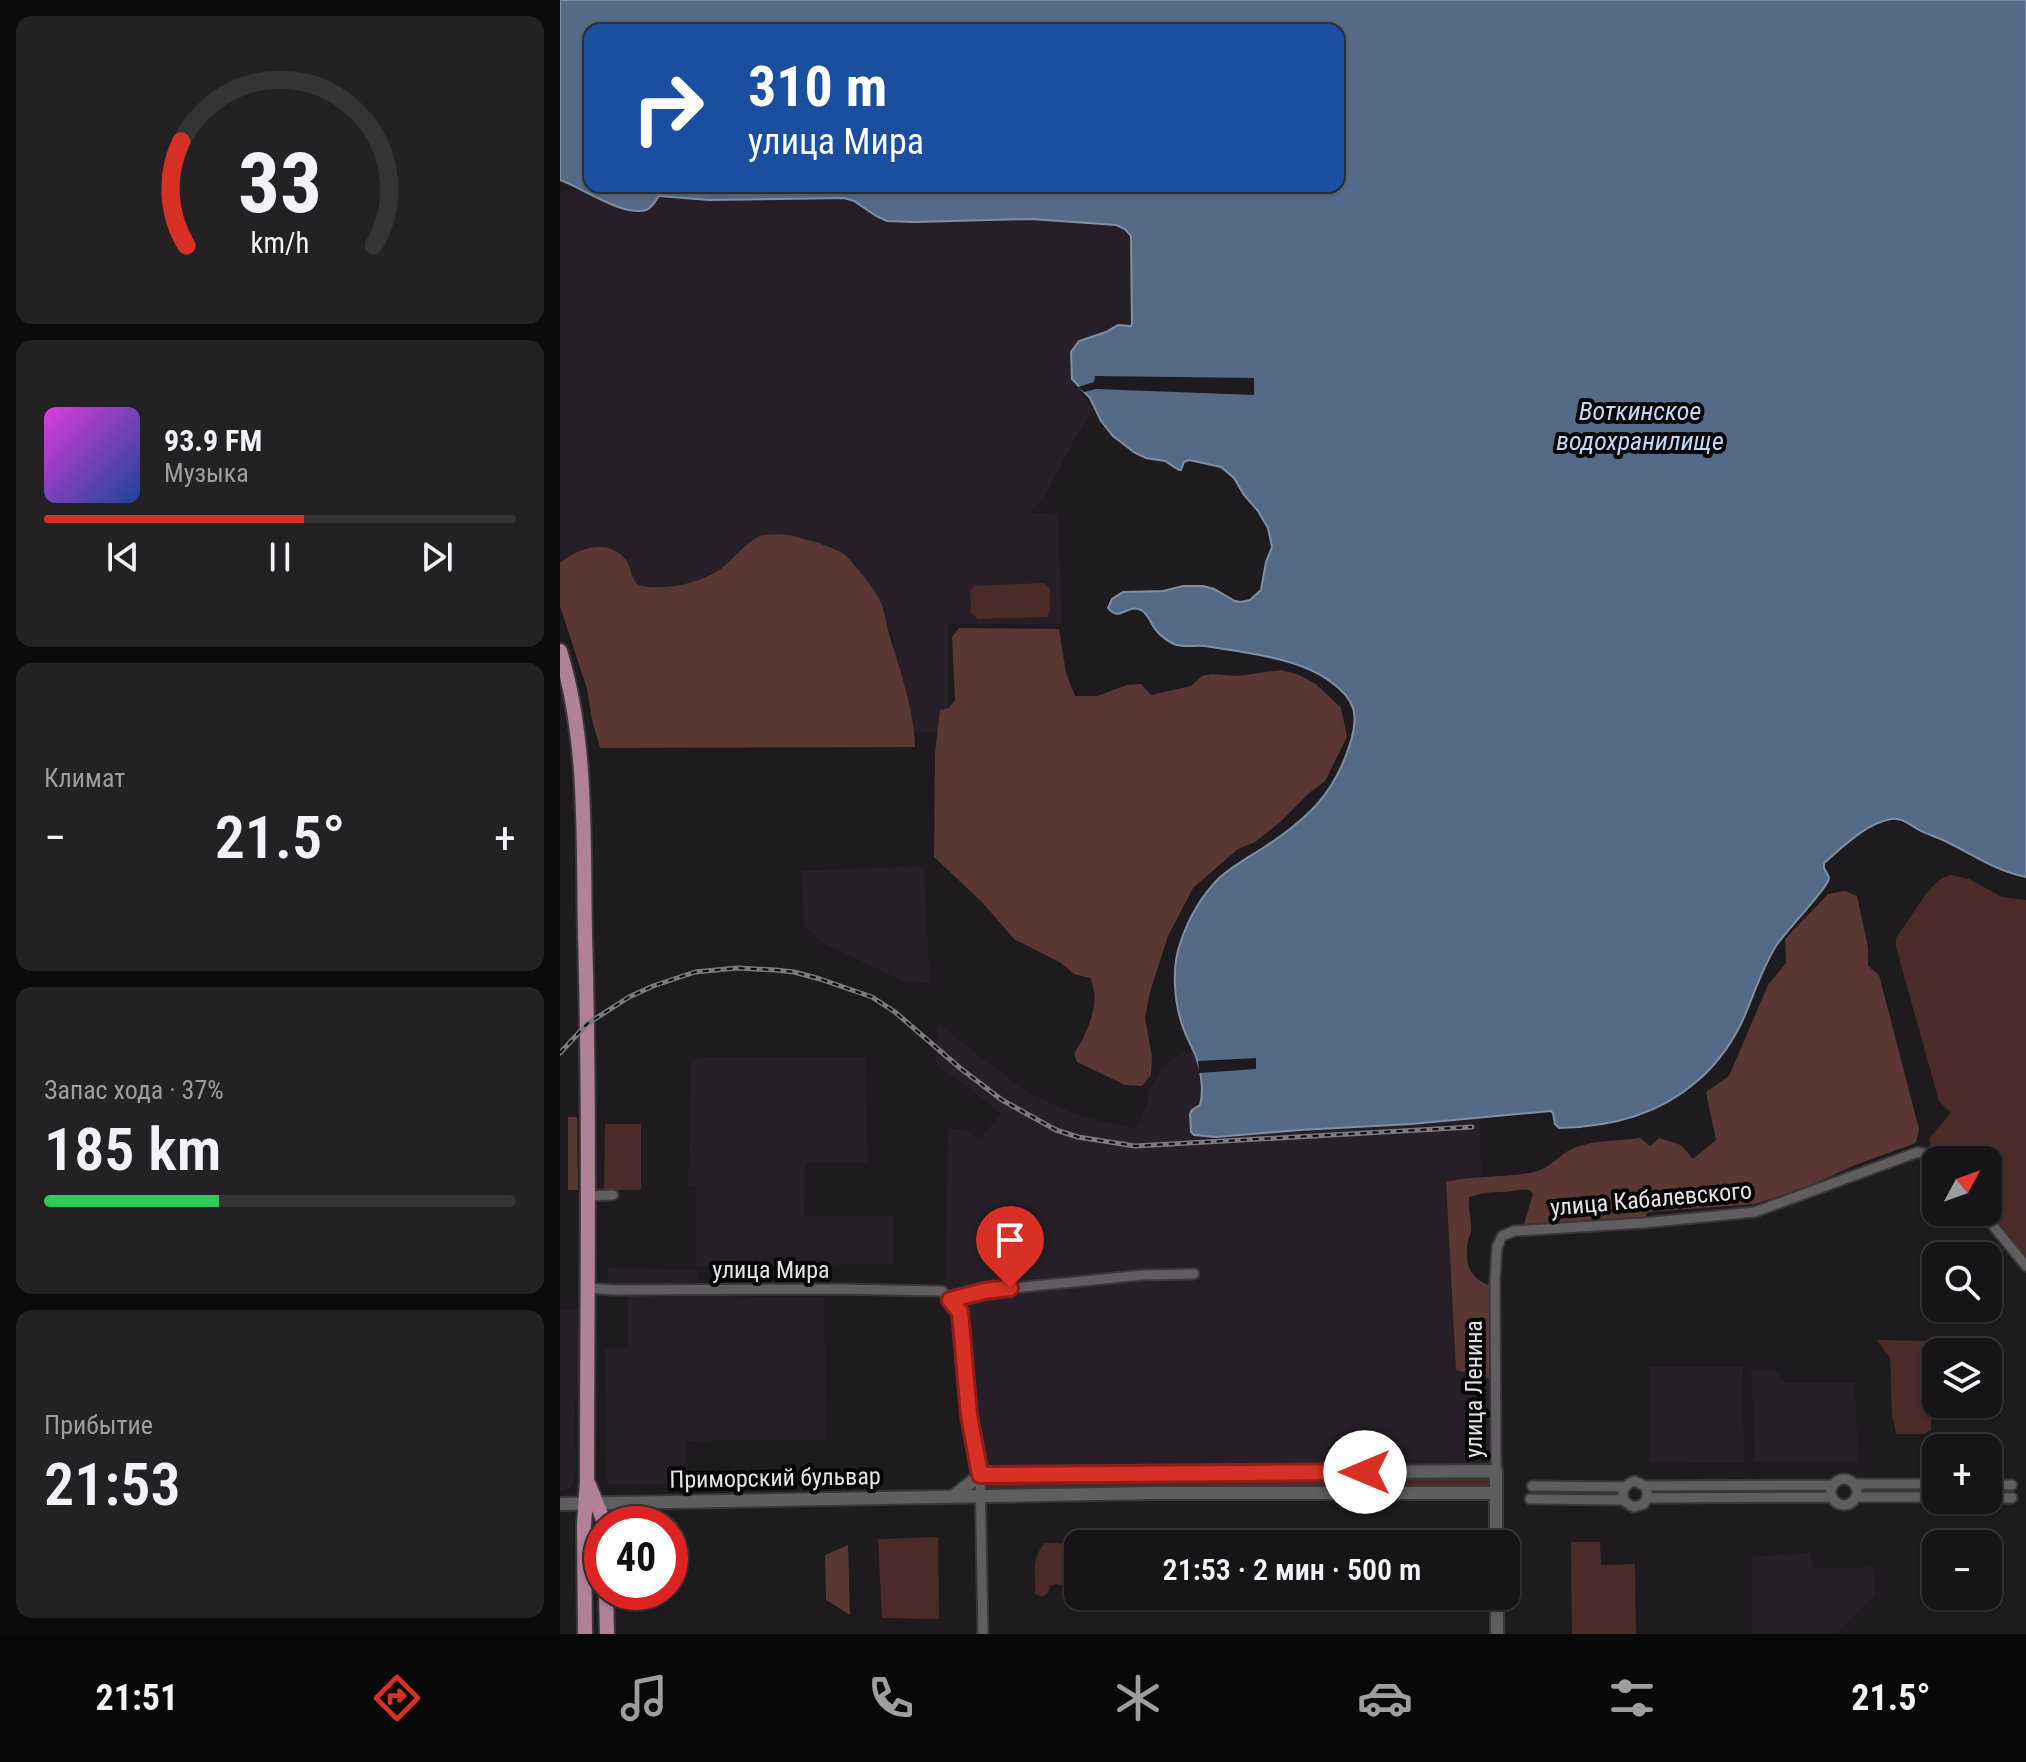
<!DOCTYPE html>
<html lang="ru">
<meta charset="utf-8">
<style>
:root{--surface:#161416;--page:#232123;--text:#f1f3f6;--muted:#9e9ea1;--line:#353335;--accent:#d93025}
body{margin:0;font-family:"Roboto Condensed",sans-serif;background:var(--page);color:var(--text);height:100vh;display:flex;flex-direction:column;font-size:30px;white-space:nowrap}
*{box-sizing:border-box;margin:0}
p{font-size:26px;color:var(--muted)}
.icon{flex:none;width:44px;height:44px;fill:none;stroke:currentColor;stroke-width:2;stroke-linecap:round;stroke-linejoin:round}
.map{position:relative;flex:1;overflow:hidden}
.sheet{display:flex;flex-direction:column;gap:16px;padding:16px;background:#0c0b0c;width:560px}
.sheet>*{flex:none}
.banner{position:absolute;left:24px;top:24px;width:760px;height:168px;border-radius:16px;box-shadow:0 2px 6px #0004,0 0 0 2px var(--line);background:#1a4fa0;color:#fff;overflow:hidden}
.needle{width:52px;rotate:49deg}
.controls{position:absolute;left:1362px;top:1146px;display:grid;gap:16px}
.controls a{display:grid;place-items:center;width:80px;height:80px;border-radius:16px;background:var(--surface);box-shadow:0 2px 6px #0004,0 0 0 2px var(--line);font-size:40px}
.speed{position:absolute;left:24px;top:1506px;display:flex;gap:16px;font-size:40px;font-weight:700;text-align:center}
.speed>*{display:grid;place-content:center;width:104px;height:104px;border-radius:50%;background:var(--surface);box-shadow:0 2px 6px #0004,0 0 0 2px var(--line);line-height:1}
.speed .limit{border:12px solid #d22;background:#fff;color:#111}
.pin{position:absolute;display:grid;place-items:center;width:68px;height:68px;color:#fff;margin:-82px -34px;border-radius:50% 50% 50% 0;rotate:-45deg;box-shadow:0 0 8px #0007}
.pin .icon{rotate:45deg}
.me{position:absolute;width:88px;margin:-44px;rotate:270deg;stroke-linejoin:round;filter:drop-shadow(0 0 6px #0008)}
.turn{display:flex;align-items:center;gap:28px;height:168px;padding:0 32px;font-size:36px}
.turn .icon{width:104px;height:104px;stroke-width:2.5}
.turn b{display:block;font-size:56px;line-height:68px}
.big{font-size:60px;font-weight:600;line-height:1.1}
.sheet .tile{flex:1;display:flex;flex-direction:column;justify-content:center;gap:12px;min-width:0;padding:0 28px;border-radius:16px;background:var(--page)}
.sheet .dial{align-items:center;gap:0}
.dial svg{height:208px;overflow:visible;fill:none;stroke:var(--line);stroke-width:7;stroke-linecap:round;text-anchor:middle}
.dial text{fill:var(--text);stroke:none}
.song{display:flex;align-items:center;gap:24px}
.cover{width:96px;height:96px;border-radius:12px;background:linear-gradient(135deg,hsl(300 70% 55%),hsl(220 70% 35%))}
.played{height:8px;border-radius:4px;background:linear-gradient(90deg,var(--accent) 55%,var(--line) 55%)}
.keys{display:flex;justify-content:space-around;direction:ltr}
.heat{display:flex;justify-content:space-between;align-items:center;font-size:44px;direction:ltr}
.charge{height:12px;border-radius:6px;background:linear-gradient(90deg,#34c759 37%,var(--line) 0)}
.trip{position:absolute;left:504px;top:1530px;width:456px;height:80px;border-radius:16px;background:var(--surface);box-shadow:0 2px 6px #0004,0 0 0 2px var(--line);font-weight:600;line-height:80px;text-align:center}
.menu{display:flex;height:128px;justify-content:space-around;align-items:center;background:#090809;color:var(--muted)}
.menu .icon{width:56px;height:56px}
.menu .active{color:var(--accent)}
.menu b{font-size:36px;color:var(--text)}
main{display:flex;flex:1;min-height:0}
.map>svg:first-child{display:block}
.built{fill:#261f27}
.green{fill:#4a2b28}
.forest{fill:#5b3733}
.water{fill:#556a86;stroke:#808fa3;stroke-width:2;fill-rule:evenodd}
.pier{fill:#1d1b1e}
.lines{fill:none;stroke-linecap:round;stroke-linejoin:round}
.street-casing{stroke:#393739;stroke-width:13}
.secondary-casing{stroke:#393739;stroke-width:16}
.primary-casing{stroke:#393739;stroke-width:18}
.street{stroke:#605d61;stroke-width:9}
.secondary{stroke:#605d61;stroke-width:12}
.primary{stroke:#b18196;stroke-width:14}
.rail-casing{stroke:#7c7a7c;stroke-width:5}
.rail{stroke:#070607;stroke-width:2;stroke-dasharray:6;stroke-linecap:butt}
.route-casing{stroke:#8d1f18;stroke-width:20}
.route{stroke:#d93025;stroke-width:14}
.labels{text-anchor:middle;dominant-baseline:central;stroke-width:8;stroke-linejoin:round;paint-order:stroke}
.street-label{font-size:24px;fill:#e6e4e6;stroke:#070607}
.water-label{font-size:26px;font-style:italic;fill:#c3d9f8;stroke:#070607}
</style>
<main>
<section class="sheet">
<div class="tile dial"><svg viewBox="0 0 100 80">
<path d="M14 69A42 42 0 1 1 86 69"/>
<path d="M14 69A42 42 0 0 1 12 29" stroke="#d93025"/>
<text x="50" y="56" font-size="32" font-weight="700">33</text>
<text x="50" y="72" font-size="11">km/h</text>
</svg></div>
<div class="tile">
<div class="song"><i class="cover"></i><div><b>93.9 FM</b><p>Музыка</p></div></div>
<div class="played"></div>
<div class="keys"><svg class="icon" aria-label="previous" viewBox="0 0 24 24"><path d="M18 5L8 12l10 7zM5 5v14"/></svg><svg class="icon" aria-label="pause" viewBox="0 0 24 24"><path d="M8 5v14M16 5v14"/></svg><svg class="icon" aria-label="next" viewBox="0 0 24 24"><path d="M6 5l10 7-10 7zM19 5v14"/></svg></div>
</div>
<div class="tile"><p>Климат</p>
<div class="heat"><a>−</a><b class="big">21.5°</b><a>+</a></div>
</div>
<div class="tile"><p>Запас хода · 37%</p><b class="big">185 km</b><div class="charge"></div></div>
<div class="tile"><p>Прибытие</p><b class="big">21:53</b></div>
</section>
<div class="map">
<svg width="1466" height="1634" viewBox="0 0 1466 1634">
<rect width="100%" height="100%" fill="#1d1b1e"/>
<!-- built -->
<path class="built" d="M 7,190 L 26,191 L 43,201 L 68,210 L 86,210 L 91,207 L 98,196 L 149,200 L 284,198 L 294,201 L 316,216 L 327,221 L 354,222 L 490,220 L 556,225 L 562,226 L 569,232 L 571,236 L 572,324 L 571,326 L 558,325 L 546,332 L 511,376 L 534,411 L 519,431 L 484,498 L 470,513 L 498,514 L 502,624 L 388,624 L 388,732 L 337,733 L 333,632 L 326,628 L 273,546 L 258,544 L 244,537 L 185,547 L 158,570 L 140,579 L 126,584 L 95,587 L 80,586 L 74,582 L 71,569 L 12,553 L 0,563 L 0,193 Z
M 364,866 L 370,983 L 345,982 L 263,943 L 244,925 L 241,871 Z
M 377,1021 L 410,1049 L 469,1093 L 519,1116 L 576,1129 L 588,1102 L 588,1091 L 605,1064 L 632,1047 L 638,1061 L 642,1102 L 638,1107 L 634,1108 L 631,1132 L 634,1135 L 641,1137 L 920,1118 L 921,1182 L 886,1183 L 896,1369 L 926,1378 L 932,1376 L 932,1466 L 421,1472 L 407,1312 L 397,1302 L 426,1295 L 552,1283 L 552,1274 L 423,1287 L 391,1296 L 385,1291 L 388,1129 L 406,1130 L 420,1138 L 441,1114 L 413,1091 L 376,1065 Z
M 150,1057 L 305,1057 L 308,1162 L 245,1162 L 244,1216 L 333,1216 L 333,1264 L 136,1267 L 136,1187 L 128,1186 L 131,1059 Z
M 48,1268 L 137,1270 L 137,1284 L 48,1285 Z
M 68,1296 L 264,1297 L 266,1440 L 126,1441 L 126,1484 L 47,1484 L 45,1349 L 68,1348 Z
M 19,1309 L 19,1380 L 15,1406 L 16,1473 L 11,1487 L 0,1493 L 0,1310 Z
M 1089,1367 L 1183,1367 L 1184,1463 L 1089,1462 Z
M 1191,1370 L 1215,1370 L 1226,1383 L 1295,1383 L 1298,1462 L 1195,1462 Z
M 1251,1553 L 1253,1568 L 1314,1567 L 1315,1595 L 1277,1634 L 1192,1634 L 1192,1557 Z"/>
<!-- green -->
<path class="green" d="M 484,583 L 490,589 L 490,611 L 487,617 L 418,619 L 411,613 L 410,591 L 414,586 Z
M 1390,875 L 1409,879 L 1442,897 L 1466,900 L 1466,1261 L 1425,1212 L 1428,1212 L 1428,1160 L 1381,1160 L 1371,1148 L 1369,1138 L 1391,1113 L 1379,1101 L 1336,947 L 1336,938 L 1368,891 L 1379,880 Z
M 45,1124 L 81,1124 L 81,1190 L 44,1190 Z
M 1317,1340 L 1370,1341 L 1372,1378 L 1371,1430 L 1364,1434 L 1336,1434 L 1332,1414 L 1330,1358 Z
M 936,1471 L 936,1493 L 421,1496 L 420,1475 Z
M 378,1537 L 379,1619 L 322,1618 L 318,1539 Z
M 1011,1542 L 1040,1542 L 1041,1565 L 1075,1564 L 1076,1634 L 1012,1634 Z
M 485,1543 L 530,1544 L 518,1544 L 518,1592 L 517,1590 L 507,1590 L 506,1586 L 497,1584 L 490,1586 L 488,1593 L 482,1597 L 475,1594 C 477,1572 469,1562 485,1543 Z"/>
<!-- forest -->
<path class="forest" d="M 222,534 C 237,536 274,546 285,555 C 293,562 314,589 319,598 C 324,609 326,622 329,634 C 340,670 354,709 355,747 L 40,748 L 32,720 L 27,689 L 0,606 L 0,563 C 18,547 50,538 66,560 C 71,567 71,577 76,583 C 80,587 88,587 93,587 C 116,588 140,582 159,570 C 172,561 188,539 203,535 C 208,534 216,535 222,534 Z
M 399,628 L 499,629 L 506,673 L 515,696 L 537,696 L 567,685 L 581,684 L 591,695 L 631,686 L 642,676 L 652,674 L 677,676 L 721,670 L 739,675 L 756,684 L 781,708 L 787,737 L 765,781 L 748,794 L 719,823 L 695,842 L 678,849 L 633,888 L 608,936 L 590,992 L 585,1018 L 592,1057 L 591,1075 L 582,1086 L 565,1085 L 517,1062 L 514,1054 C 527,1033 542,1002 530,978 L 514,974 L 501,963 L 454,939 L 422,902 L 374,857 L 375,752 L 380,710 L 389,708 L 395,700 L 392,637 Z
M 1285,891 L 1297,896 L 1308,947 L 1308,966 L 1319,975 L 1359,1129 L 1356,1143 L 1295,1165 L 1247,1187 L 1195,1204 L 1088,1212 L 1085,1218 L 963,1228 L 973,1194 L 969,1190 C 959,1188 952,1192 942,1192 C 930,1192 921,1193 909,1197 C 908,1208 911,1218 911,1229 C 911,1235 909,1235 908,1241 C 904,1263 909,1279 931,1286 L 932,1376 L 926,1378 L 896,1370 L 886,1182 C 915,1175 945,1178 974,1172 C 993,1167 997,1156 1012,1149 C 1030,1140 1060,1141 1080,1138 L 1090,1146 L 1099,1138 L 1121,1145 L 1133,1159 L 1156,1140 L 1146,1092 L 1169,1076 L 1208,985 L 1226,963 L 1225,939 L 1268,894 Z
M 8,1117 L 17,1117 L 18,1190 L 8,1190 Z
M 288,1545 L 290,1615 L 266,1600 L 265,1555 Z"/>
<!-- water -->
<path class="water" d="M 0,0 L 1466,0 L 1466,877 C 1436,871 1414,855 1387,842 C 1378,837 1368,835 1359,830 C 1350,825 1342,817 1331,819 C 1305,824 1284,846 1264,863 L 1264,868 C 1265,870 1269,876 1269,878 C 1269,887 1224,933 1216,946 C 1201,970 1193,998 1181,1024 C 1170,1046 1154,1067 1136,1082 C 1097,1116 1049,1127 999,1128 L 995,1124 L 993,1113 L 991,1111 L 851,1124 L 740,1130 L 656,1137 L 634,1135 L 631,1132 L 630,1114 L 632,1110 L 640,1105 C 644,1092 641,1070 636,1057 C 633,1048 627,1039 624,1030 C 614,1005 611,966 621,941 C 629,917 641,897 658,879 C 672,866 687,858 703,848 C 746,820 774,795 790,744 C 799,715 796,700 771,682 C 740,658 683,652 644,646 C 634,645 624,648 614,644 C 607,641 600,635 595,629 C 591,623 588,614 581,610 C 567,603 560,623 548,608 L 552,599 L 563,592 L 603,591 L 623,586 L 643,586 L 654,589 L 675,601 L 681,602 L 690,600 L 701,590 L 706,562 L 712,547 L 708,528 L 698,511 L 684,495 L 674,478 L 661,467 L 629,460 L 624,462 L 621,470 L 619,470 L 605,461 L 586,458 L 575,453 L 553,436 L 541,421 L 530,398 L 512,379 L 511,352 L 519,341 L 546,332 L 558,325 L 571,326 L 572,324 L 571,236 L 565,229 L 556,225 L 471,219 L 354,222 L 327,221 L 316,216 L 294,201 L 284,198 L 149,200 L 99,196 C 95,201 92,208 86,210 C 63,217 23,188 0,180 ZM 30,30 L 778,30 L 778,186 L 30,186 Z"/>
<!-- pier -->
<path class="pier" d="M 535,376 L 694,378 L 694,395 L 536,389 L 524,392 L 518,387 L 534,382 Z
M 696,1058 L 696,1069 L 639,1073 L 638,1061 Z"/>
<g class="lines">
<defs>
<path id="street" d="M 28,1196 L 53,1195
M 1422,1212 L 1466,1266
M 28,1288 L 54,1290 L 276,1289 L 382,1291 L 400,1312 L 409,1415 L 420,1475 L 423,1634
M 390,1300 L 424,1291 L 583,1275 L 634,1274
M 936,1471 L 935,1280 L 937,1247 L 942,1236 L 954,1231 L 1083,1223 L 1195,1212 L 1358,1152 L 1366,1154 L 1376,1162
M1271 1492a13 13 0 1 1 26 0a13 13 0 1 1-26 0Z
M 1294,1484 L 1376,1484
M 1428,1485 L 1452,1485
M 972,1486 L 1065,1487
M 1085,1486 L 1088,1495 L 1084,1504 L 1074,1507 C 1059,1502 1059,1486 1075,1481 L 1085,1486 L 1273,1485
M 1296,1497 L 1376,1497
M 1088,1498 L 1272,1497
M 1428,1498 L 1452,1498
M 970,1499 L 1064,1500"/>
<path id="secondary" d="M 394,1496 L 420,1475 L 936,1471 L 936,1544
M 0,1504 L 593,1493 L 936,1493
M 937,1596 L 937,1634"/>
<path id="primary" d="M 0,651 C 28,740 23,842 25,934 C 30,1116 27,1299 27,1481 L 24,1525 L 25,1634
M 29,1485 L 45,1524
M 46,1592 L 47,1634"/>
</defs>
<!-- street casing -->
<use href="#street" class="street-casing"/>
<!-- secondary casing -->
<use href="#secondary" class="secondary-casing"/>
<!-- primary casing -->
<use href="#primary" class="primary-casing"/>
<!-- street -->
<use href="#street" class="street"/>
<!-- secondary -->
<use href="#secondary" class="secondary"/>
<!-- primary -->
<use href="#primary" class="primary"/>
<defs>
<path id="rail" d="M 0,1053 L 27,1024 L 69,997 L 93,986 L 135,972 L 177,968 L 215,970 L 234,972 L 260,979 L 312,997 L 335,1012 L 400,1068 L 442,1100 L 496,1130 L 518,1137 L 575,1146 L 912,1127"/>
</defs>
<!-- rail casing -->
<use href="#rail" class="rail-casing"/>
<!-- rail -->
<use href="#rail" class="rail"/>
</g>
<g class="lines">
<defs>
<path id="route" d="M 450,1288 L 424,1291 L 390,1300 L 400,1312 L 409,1415 L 420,1475 L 805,1472"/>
</defs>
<!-- route casing -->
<use href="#route" class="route-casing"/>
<!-- route -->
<use href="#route" class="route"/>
</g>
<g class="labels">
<!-- street labels -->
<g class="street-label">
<text transform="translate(1091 1199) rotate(-5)">улица Кабалевского</text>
<text x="211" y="1270">улица Мира</text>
<text transform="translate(914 1389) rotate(-90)">улица Ленина</text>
<text transform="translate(215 1478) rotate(-1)">Приморский бульвар</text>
</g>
<!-- water labels -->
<g class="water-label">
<text x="1080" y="411">Воткинское<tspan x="1080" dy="30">водохранилище</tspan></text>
</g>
</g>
</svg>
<div class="controls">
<a><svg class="needle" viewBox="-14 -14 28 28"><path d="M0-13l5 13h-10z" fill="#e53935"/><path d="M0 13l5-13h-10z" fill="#9e9ea1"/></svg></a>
<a><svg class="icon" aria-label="search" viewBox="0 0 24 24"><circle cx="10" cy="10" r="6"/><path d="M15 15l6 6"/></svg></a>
<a><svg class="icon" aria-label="layers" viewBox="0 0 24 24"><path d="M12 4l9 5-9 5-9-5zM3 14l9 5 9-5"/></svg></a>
<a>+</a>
<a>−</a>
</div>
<div class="speed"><div class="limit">40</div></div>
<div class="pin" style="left:450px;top:1288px;background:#d93025"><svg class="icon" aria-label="arrive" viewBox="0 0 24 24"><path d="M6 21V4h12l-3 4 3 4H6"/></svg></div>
<svg class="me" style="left:805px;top:1472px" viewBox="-20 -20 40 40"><circle r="19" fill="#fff"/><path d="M0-13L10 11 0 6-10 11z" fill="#d93025"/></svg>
<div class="trip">21:53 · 2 мин · 500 m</div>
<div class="banner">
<div class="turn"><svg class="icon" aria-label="right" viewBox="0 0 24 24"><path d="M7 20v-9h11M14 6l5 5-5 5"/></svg><div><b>310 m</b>улица Мира</div></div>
</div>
</div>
</main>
<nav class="menu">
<b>21:51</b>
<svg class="icon active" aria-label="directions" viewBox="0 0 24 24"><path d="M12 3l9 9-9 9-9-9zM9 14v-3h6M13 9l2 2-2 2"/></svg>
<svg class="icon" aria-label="music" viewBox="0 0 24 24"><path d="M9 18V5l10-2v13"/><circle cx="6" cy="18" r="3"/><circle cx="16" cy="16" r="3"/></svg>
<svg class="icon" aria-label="phone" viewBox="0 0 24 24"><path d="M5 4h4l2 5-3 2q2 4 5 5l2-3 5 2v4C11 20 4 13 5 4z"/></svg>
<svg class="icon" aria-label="climate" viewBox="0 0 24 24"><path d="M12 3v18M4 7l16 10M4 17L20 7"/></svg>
<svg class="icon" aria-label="car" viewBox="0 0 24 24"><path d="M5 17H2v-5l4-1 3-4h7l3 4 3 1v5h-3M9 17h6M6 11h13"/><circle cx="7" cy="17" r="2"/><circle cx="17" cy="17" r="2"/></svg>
<svg class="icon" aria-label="filters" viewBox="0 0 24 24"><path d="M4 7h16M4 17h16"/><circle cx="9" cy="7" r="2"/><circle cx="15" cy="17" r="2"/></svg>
<b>21.5°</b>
</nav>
